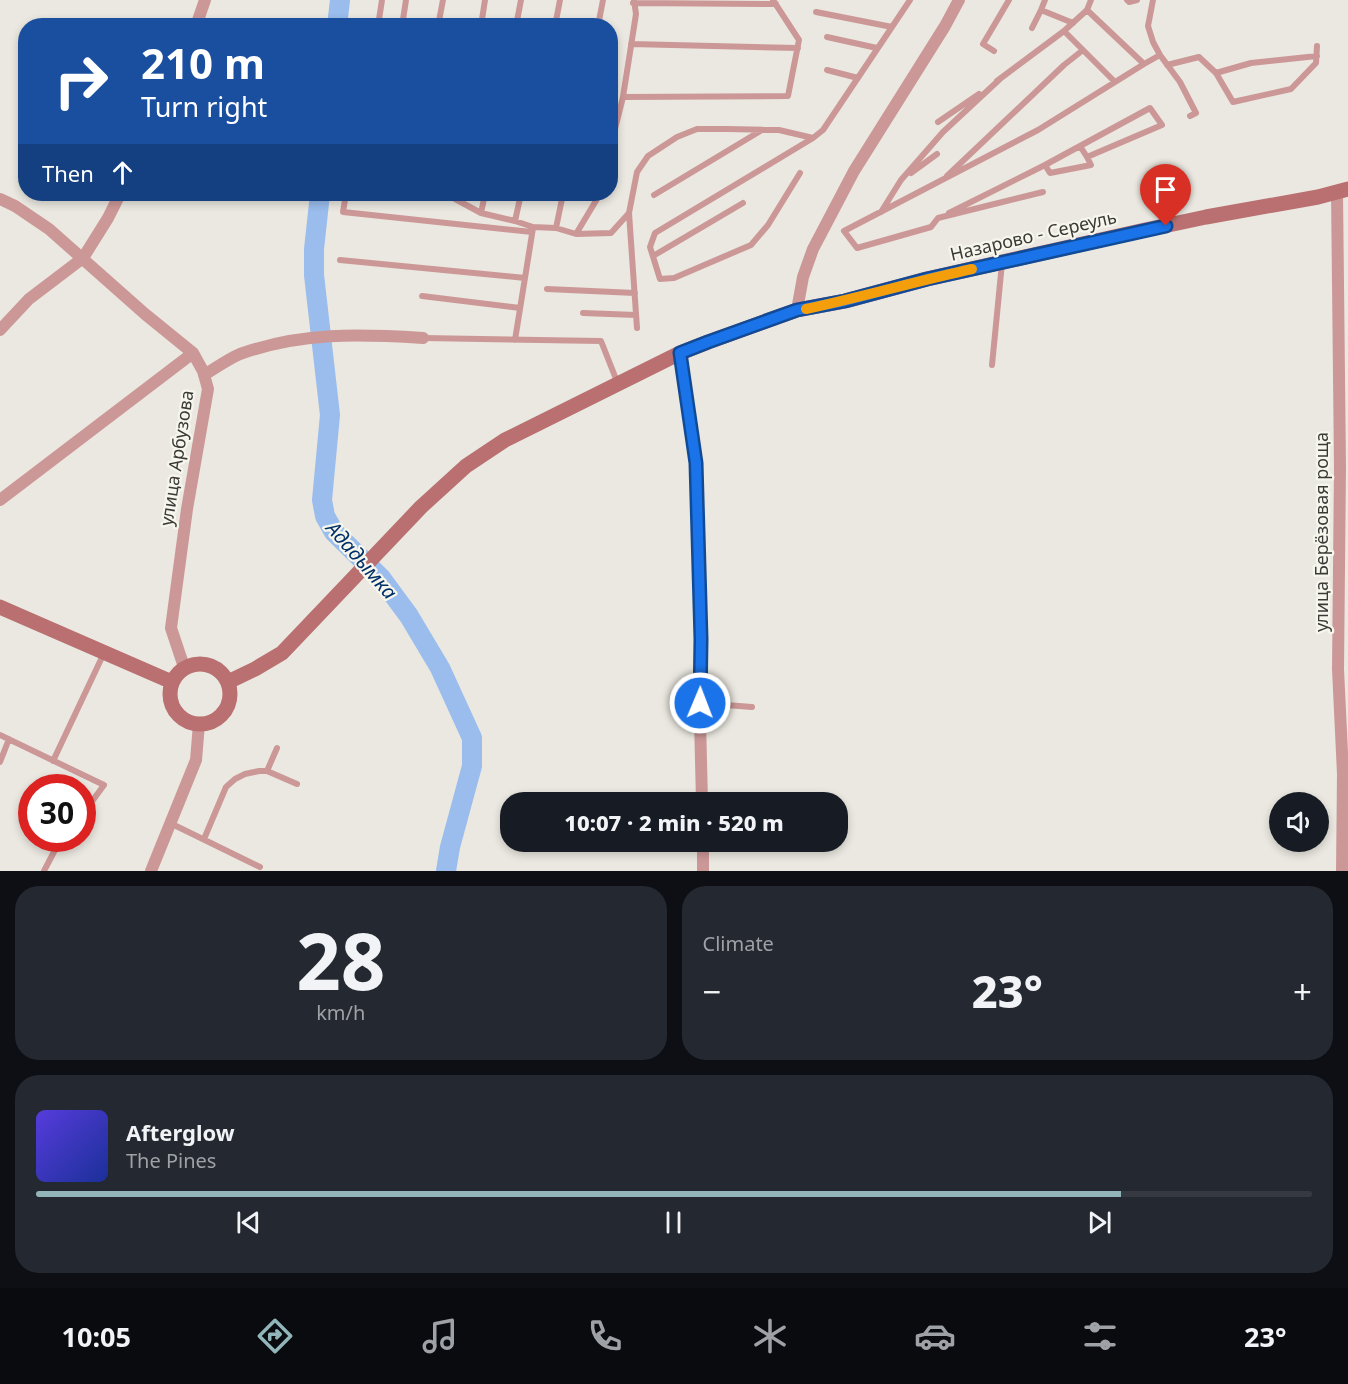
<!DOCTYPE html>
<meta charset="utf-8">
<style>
:root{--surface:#171b24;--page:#242831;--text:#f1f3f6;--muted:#9ea1a6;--line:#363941;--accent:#91b5b9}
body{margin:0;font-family:"Noto Sans",sans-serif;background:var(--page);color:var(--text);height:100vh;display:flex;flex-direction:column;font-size:22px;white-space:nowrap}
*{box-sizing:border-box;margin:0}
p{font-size:20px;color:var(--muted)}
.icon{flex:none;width:33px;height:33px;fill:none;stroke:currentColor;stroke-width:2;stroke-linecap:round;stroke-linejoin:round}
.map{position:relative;height:871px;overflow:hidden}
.side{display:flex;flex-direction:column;gap:15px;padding:15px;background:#0d0f14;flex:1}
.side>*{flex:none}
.banner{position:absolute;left:18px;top:18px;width:600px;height:183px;border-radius:24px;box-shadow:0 3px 9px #0003;background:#1a4fa0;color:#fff;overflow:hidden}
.controls{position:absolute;left:1269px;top:792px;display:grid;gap:12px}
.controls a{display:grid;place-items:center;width:60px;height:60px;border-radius:50%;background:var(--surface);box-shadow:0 3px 9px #0003;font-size:30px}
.speed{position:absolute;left:18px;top:774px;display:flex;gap:12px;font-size:30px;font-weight:700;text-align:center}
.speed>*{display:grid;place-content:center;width:78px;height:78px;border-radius:50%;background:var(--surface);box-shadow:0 3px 9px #0003;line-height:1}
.speed .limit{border:9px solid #d22;background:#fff;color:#111}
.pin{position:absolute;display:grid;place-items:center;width:51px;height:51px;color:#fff;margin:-62px -26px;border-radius:50% 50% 50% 0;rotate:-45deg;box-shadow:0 0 6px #0007}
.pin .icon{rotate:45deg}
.me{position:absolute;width:66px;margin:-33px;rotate:1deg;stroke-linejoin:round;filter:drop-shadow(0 0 4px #0008)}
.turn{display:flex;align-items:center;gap:21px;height:126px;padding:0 24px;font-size:27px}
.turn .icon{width:78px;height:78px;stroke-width:2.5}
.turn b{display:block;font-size:42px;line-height:51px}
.then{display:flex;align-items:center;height:57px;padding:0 24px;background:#0003;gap:12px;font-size:22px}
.big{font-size:45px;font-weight:800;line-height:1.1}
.side .widget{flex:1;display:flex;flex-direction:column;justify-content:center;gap:9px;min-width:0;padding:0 21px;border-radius:24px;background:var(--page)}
.side .dial{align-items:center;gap:0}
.dial b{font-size:78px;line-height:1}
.song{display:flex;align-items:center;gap:18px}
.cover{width:72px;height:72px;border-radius:9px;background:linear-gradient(135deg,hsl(250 70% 55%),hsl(230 70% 35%))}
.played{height:6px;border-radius:3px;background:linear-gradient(90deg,var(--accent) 85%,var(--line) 85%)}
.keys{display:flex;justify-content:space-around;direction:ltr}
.heat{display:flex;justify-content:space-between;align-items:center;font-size:33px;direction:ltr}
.side .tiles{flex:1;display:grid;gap:15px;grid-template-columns:1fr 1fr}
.widget:last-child{grid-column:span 2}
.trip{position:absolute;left:500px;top:792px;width:348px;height:60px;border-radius:24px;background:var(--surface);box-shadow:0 3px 9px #0003;font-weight:800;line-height:60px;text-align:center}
.tabs{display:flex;height:96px;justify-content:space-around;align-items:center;background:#090b0e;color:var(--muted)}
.tabs .icon{width:42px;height:42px}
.tabs .on{color:var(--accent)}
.tabs b{font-size:27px;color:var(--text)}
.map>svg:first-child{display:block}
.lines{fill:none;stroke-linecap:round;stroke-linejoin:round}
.river{stroke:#9abded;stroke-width:20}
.lane{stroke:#cc9897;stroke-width:6}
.street{stroke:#cc9897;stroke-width:12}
.secondary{stroke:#ba7070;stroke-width:15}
.route-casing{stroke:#114b97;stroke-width:15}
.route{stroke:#1a73e8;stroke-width:10}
.slow{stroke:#f59e0b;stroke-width:10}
.labels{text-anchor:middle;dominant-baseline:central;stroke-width:4.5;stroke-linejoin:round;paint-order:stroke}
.street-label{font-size:18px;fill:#3b3a37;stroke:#f7f6ed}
.water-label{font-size:20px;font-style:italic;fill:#003067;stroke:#f7f6ed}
</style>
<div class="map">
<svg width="1348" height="871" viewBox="0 0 1348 871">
<rect width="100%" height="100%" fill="#eae8e0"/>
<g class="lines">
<!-- river -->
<path class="river" d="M 337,26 L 340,0
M 320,194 L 314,249 L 314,275 L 330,415 L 322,500 L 325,516 L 334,532 L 381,578 L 409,616 L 440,668 L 472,738 L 472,766 L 450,847 L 446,871"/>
<!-- lane -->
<path class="lane" d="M 1127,0 L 1129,2 L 1137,0
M 633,3 L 776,4
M 1041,10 L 1045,0
M 1087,10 L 1064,31 L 1115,82
M 816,12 L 892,27
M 378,26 L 382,0
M 402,26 L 406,0
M 438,26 L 443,0
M 481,26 L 485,0
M 516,26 L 521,0
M 555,26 L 560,0
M 598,26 L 603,0
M 1032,28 L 1041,10 L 1073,23
M 827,37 L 877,48
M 631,44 L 798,48
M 994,51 L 983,44 L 1009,0
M 1160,55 L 1180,82 L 1196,113 L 1190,116
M 1144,64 L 1160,55 L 1153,42 L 1148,26 L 1153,0
M 1167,65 L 1199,57 L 1216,73 L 1233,102 L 1291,89 L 1316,63 L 1317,46
M 827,70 L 858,78
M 1216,73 L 1251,63 L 1317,56
M 997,81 L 1064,31
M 623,97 L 788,96 L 799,40 L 773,0
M 938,122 L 979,94
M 610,149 L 623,97 L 636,14 L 634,0
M 1045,165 L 1080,146 L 1087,157
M 800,173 L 768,225 L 751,245 L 674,278 L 660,279 L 650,247 L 655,233 L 813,138
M 911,173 L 937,154
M 947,176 L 1064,65 L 1083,50
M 1043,192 L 938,218 L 931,227 L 857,248 L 844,231 L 1038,130 L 1144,64 L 1087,10 L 1091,0
M 346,194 L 343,212 L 532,232
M 446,194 L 481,213 L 515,221 L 533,227 L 556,228 L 576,234
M 600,194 L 576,234 L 611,233 L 629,213 L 637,172 L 648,156 L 677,137 L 697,129 L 727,129 L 779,130 L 813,138 L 823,130 L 910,0
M 654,195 L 762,130
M 881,212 L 901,180 L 943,132 L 1000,79
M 481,213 L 485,194
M 629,213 L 637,328
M 949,213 L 1045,165 L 1050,173 L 1091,165 L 1087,157 L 1162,125 L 1150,108 L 1080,146
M 515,221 L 521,194
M 556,228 L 563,194
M 653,256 L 743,203
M 340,260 L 525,278
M 547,289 L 635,293
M 422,296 L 520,308
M 583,313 L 636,315
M 423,338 L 601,341 L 618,384
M 515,340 L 533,228
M 992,365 L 1002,263
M 700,703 L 752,707
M 0,735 L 104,785 L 82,815
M 53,761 L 104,653
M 0,762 L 9,739
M 267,771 L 277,748
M 170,823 L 260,867
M 204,839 L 226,787 L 235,779 L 245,774 L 259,771 L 267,771 L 297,784
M 44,871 L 56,848 L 63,838"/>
<!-- street -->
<path class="street" d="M 196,26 L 205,0
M 1337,192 L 1340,467 L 1338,669 L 1343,774 L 1342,871
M 0,199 L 15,206 L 49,229 L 145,314 L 193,353 L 203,371 L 208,389 L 187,509 L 171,628 L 184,667
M 797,310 L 803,277 L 813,249 L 854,171 L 945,26 L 959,0
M 0,330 L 29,299 L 83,258 L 108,218 L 120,194
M 680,353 L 696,463 L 701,639 L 700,719 L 702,802
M 204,375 C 216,368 228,359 240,354 C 302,332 358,334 423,338
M 0,500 L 193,353
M 151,871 L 196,760 L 199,724
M 703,871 L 703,842"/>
<!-- secondary -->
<path class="secondary" d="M 0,607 L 172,682
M170 694a30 30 0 1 1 60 0a30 30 0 1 1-60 0Z
M 228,682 L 255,669 L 282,653 L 421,507 L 466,466 L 505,440 L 680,353 L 708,342 L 797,310 L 845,301 L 927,279 L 1145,230 L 1206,217 L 1318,197 L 1348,189"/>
</g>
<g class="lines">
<defs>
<path id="route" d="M 700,703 L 701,639 L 696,463 L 680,353 L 708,342 L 797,310 L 845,301 L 927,279 L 1166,226"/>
</defs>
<!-- route casing -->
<use href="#route" class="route-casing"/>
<!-- route -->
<use href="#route" class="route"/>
<!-- slow -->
<path class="slow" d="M 806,309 C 862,297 917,281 972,269"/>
</g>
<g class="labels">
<!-- street labels -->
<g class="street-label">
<text transform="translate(1033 235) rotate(-13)">Назарово - Сереуль</text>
<text transform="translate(176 458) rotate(-81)">улица Арбузова</text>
<text transform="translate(1321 532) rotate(-90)">улица Берёзовая роща</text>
</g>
<!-- water labels -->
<g class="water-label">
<text transform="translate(362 560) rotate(49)">Ададымка</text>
</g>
</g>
</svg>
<div class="controls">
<a><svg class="icon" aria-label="sound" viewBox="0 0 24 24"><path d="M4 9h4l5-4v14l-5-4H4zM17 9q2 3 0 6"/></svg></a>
</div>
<div class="speed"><div class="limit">30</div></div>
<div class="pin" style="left:1166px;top:226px;background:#d93025"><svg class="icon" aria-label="arrive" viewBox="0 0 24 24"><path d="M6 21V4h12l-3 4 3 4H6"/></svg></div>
<svg class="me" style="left:700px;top:703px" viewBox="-20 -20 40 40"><circle r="17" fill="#1a73e8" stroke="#fff" stroke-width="3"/><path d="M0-11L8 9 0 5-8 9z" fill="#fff"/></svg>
<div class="trip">10:07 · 2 min · 520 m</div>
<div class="banner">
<div class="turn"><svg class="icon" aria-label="right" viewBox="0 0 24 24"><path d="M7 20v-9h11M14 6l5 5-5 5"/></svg><div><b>210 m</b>Turn right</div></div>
<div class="then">Then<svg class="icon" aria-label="ahead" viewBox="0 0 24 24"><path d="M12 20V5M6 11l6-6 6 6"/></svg></div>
</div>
</div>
<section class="side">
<div class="tiles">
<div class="widget dial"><b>28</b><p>km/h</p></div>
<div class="widget"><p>Climate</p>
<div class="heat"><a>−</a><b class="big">23°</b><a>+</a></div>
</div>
<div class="widget">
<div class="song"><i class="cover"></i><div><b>Afterglow</b><p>The Pines</p></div></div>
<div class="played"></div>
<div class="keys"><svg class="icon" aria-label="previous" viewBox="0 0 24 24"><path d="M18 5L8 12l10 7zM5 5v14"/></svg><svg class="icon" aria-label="pause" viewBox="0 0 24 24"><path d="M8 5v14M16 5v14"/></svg><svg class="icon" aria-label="next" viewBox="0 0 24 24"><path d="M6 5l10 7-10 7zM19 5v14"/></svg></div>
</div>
</div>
</section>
<nav class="tabs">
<b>10:05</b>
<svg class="icon on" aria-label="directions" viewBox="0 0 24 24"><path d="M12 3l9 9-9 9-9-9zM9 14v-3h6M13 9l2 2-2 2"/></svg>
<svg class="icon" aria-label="music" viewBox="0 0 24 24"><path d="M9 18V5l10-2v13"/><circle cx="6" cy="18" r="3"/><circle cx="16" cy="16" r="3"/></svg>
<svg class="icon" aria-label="phone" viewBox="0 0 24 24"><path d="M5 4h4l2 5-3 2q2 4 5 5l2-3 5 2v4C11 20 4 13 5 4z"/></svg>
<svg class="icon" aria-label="climate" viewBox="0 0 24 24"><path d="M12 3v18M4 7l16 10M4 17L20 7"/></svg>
<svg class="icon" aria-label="car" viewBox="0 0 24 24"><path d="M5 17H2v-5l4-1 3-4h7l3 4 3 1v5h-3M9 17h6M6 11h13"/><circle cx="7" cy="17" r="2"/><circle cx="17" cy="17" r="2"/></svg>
<svg class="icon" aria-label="filters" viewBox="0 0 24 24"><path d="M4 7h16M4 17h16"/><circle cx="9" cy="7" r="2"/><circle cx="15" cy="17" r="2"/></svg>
<b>23°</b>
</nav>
